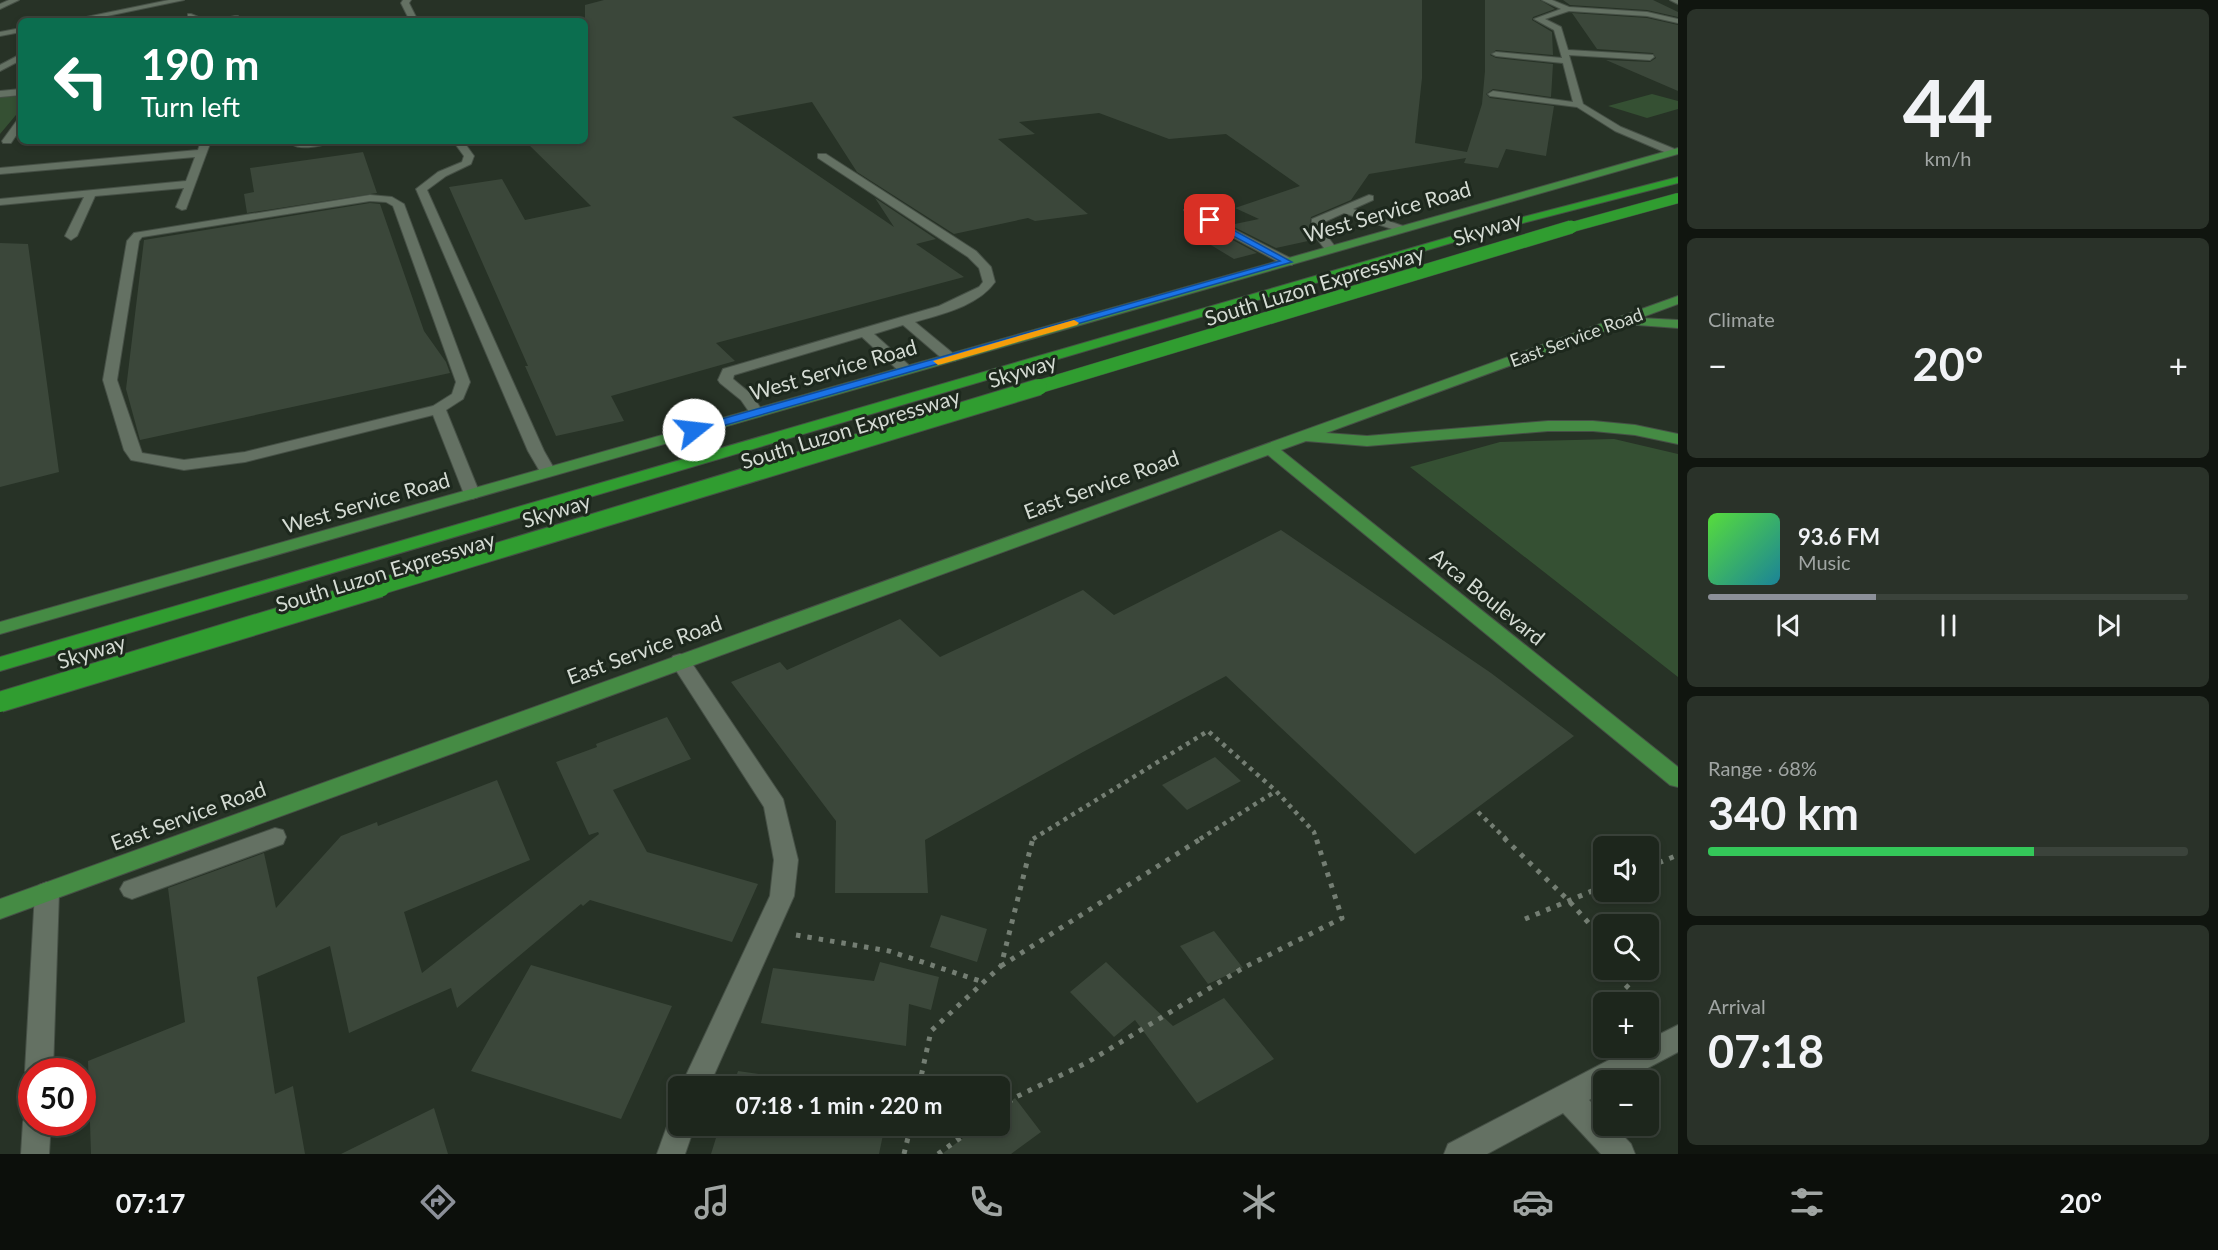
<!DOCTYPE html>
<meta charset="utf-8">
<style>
:root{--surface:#1d261c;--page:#2a3229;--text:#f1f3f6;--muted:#a0a5a3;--line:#3b433b;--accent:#8c9099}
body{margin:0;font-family:Lato,sans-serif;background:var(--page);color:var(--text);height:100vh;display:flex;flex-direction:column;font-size:22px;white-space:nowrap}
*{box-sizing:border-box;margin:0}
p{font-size:20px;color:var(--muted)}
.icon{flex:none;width:33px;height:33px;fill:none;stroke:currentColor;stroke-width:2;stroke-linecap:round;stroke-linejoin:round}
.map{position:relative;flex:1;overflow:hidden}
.side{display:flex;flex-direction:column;gap:9px;padding:9px;background:#10150f;width:540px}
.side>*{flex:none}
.hud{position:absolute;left:18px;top:18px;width:570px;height:126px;border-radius:9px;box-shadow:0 3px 9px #0003,0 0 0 2px var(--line);background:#0b6e4f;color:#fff;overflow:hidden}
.tools{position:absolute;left:1593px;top:836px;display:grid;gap:12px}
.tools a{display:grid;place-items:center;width:66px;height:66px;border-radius:9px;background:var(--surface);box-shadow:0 3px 9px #0003,0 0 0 2px var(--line);font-size:30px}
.speed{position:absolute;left:18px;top:1058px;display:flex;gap:12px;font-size:30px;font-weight:700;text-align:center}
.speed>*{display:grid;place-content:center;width:78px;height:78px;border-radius:50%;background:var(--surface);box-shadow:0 3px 9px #0003,0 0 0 2px var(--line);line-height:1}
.speed .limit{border:9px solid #d22;background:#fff;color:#111}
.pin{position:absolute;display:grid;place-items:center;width:51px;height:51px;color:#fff;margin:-26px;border-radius:12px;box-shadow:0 3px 9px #0006}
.me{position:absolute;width:66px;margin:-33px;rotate:74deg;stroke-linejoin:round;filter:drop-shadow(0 0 4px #0008)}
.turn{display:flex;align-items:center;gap:21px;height:126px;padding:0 24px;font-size:27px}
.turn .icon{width:78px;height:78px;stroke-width:2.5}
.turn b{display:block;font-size:42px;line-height:51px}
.big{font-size:45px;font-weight:700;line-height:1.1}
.side .card{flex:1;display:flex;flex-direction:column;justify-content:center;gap:9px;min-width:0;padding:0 21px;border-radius:9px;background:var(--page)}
.side .dial{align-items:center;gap:0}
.dial b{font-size:78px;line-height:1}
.song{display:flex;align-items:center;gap:18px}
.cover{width:72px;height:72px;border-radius:9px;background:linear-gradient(135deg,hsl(110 70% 55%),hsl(190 70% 35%))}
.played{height:6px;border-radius:3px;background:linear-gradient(90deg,var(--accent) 35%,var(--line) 35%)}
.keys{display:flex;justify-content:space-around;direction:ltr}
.heat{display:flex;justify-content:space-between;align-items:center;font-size:33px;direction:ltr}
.charge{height:9px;border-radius:4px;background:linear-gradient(90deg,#34c759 68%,var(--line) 0)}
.trip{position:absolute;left:668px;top:1076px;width:342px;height:60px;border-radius:9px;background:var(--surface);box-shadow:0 3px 9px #0003,0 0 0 2px var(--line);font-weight:700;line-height:60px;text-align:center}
.tabs{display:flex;height:96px;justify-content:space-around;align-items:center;background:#0c0f0b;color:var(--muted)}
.tabs .icon{width:42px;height:42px}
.tabs .active{color:var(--accent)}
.tabs b{font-size:27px;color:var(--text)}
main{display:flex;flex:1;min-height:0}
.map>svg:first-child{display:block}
.green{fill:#355033}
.building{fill:#3b473a}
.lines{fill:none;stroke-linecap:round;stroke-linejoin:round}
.minor-casing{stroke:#465046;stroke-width:2}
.major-casing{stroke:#465046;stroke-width:2}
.highway-casing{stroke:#465046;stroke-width:2}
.path-far1{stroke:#747e73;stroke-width:4.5;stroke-dasharray:4 5;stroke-linecap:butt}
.path{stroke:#747e73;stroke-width:5;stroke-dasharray:4.5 7;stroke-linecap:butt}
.minor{fill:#647163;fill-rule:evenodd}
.major{fill:#458b44;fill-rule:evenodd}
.highway{fill:#309d30;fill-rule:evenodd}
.highway-bridge-far3-casing{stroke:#465046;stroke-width:11;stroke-linecap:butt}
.highway-bridge-far2-casing{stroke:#465046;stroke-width:14;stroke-linecap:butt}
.highway-bridge-far1-casing{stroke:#465046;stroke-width:18;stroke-linecap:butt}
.highway-bridge-casing{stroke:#465046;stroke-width:22;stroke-linecap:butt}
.highway-bridge-far3{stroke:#309d30;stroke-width:10}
.highway-bridge-far2{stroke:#309d30;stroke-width:13}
.highway-bridge-far1{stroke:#309d30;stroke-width:16}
.highway-bridge{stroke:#309d30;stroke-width:20}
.route{fill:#1a73e8;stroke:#114b97;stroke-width:1.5}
.slow{fill:#f59e0b}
.labels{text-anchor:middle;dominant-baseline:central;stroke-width:6;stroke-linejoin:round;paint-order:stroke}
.far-street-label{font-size:18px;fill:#d4dbd3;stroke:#1d281d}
.street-label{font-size:21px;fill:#d4dbd3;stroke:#1d281d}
</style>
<main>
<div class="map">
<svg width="1678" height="1154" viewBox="0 0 1678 1154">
<rect width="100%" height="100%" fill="#273226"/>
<!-- green -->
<path class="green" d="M 1652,94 L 1678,101 L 1678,109 L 1647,118 L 1608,106 Z
M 21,96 L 21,109 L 0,134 L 0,97 Z
M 1614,439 L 1678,454 L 1678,677 L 1410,467 L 1500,442 Z"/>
<!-- building -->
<path class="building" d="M 604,0 L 1422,0 L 1422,78 L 1415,143 L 1467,152 L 1482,104 L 1485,71 L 1485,0 L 1540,0 L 1555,9 L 1533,17 L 1532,20 L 1552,32 L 1553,55 L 1496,50 L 1490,55 L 1496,58 L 1553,64 L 1551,97 L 1493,89 L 1486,94 L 1490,98 L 1554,106 L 1546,156 L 1506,149 L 1498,168 L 1464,163 L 1466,158 L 1369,174 L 1351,200 L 1311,217 L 1309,231 L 1311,234 L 1308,241 L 1276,248 L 1230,225 L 1259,219 L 1235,208 L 1300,186 L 1226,134 L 1169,139 L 1099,113 L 1019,122 L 1035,134 L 998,139 L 1088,214 L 1035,221 L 1028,218 L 954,234 L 857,172 L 812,102 L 732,117 L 894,227 L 875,198 L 936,239 L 916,244 L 964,277 L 716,343 L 735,361 L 611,396 L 624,421 L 556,436 L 525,366 L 528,366 L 449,187 L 502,179 L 525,220 L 591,206 L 525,141 L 585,141 L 585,5 Z
M 1563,0 L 1653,0 L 1678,12 L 1678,17 L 1647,10 L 1570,5 Z
M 1572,13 L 1647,18 L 1678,25 L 1678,91 L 1606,60 L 1650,62 L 1656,58 L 1653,53 L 1597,49 Z
M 363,152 L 377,193 L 247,213 L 244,194 L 254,192 L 250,168 Z
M 370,203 L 380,204 L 424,331 L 446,362 L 450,373 L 140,440 L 126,389 L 144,240 Z
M 1212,229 L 1257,253 L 1234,259 L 1191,233 Z
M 0,243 L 28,244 L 59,472 L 0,487 Z
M 1281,530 L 1491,673 L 1574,736 L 1415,854 L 1226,676 L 1083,752 L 925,840 L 928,893 L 835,893 L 836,821 L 731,682 L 780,662 L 787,670 L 900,619 L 940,657 L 1083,590 L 1114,615 Z
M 667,717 L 691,759 L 613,790 L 647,852 L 758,884 L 732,942 L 590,900 L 583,906 L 581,904 L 457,1008 L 451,988 L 349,1033 L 330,946 L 257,977 L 275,1094 L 293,1086 L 305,1154 L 91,1154 L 88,1061 L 185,1022 L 168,888 L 264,853 L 276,908 L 341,836 L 377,822 L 378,826 L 497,780 L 530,860 L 404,912 L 422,973 L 599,834 L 598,832 L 589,835 L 556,762 L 597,747 L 596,744 Z
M 1215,757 L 1241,781 L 1187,810 L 1162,785 Z
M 941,915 L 987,929 L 977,962 L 930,947 Z
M 1214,931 L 1243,968 L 1208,984 L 1180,946 Z
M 880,962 L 939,977 L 931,1010 L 909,1004 L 906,1046 L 761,1023 L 773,968 L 874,981 Z
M 1106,962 L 1173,1026 L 1224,998 L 1274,1059 L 1197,1103 L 1135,1020 L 1114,1037 L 1070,992 Z
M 531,965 L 672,1006 L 621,1119 L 471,1071 Z
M 738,1071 L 842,1086 L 733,1086 Z
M 1015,1098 L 1041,1132 L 1011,1154 L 942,1154 L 980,1125 L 999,1125 L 999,1110 Z
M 434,1108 L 448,1154 L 341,1154 Z
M 720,1125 L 885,1125 L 879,1154 L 711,1154 Z"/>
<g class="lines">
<defs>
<path id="minor" d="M 9,0 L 19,0 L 0,9 L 0,4 Z
M 169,0 L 184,0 L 83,21 L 67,21 Z
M 403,0 L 411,0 L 409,3 L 418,21 L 410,21 L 401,3 Z
M 1542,0 L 1552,0 L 1569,7 L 1647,12 L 1678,19 L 1678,23 L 1647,16 L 1569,11 L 1545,19 L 1561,27 L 1568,50 L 1653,55 L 1654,57 L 1650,60 L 1569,55 L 1583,104 L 1621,127 L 1677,150 L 1677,154 L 1669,154 L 1615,131 L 1577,107 L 1490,96 L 1488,94 L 1493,91 L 1573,102 L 1563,63 L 1496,56 L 1492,54 L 1496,52 L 1562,58 L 1554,30 L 1534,19 L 1561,9 Z
M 1670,0 L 1678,0 L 1678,4 Z
M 191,14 L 203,19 L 204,21 L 194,21 L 188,18 L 188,14 Z
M 235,16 L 238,16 L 238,20 L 213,21 Z
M 21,28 L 21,32 L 0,36 L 0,32 Z
M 21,54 L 21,60 L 0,71 L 0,65 Z
M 21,89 L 21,95 L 0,97 L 0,91 Z
M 21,118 L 21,128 L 11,143 L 3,143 L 2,141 L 18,119 Z
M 201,141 L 211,141 L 186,209 L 182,210 L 176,207 L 184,188 L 95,196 L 77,236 L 71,240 L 65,236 L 84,197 L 0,205 L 0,199 L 186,181 L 195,157 L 0,174 L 0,168 L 198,150 Z
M 306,141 L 333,141 C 325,146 301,150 293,145 Z
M 453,141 L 463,141 L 474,156 L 471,164 L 446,176 L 427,190 L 544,451 L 556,472 L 554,475 L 542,475 L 528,451 L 416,189 L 438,172 L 462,162 L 464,156 Z
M 818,154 L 826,154 L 976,251 L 991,267 L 995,282 C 978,306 942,314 915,322 L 955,355 L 957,358 L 955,361 L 945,361 L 903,325 L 874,334 L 911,367 L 913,370 L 911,373 L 901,373 L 862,337 L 734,375 L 733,379 L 751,394 L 764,413 L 757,417 L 752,416 L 741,400 L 720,383 L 718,380 L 723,369 L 939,306 L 979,287 L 983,282 L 979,268 L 968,257 L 818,158 Z
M 370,195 L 392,197 L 404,204 L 470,382 L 463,399 L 446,410 L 480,494 L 478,497 L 472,499 L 464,494 L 433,415 L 245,462 L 184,470 L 131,460 L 124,450 L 103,380 L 127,241 L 134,233 ZM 370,201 L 386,202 L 393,206 L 456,382 L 452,394 L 433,406 L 245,452 L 184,460 L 142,453 L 117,380 L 139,241 L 142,237 Z
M 1369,195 L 1373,196 L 1373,200 L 1353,209 L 1406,227 L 1406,231 L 1398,231 L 1344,213 L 1322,223 L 1323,231 L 1337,249 L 1331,253 L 1327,252 L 1311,231 L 1312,219 Z
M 1190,207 L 1292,259 L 1294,262 L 1292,265 L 1284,265 L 1186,212 L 1184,210 Z
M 680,654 L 687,656 L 783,799 L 798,860 L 794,896 L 709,1086 L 681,1086 L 770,896 L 774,860 L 764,807 L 670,661 L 673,656 Z
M 275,828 L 283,830 L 286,837 L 283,844 L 132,899 L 124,896 L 120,889 L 124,882 Z
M 47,882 L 55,885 L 59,892 L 53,1071 L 32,1071 L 32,1081 L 25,1071 L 35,892 L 39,885 Z
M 1678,1025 L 1678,1052 L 1625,1080 L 1604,1080 L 1604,1092 L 1589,1100 L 1604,1115 L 1604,1125 L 1613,1125 L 1631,1144 L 1635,1154 L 1601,1154 L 1563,1113 L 1487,1154 L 1444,1154 L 1448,1144 L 1634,1047 L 1648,1047 L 1648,1040 Z
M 32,1110 L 32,1122 L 51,1122 L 49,1154 L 21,1154 L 23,1122 L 27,1112 Z
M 678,1112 L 678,1125 L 695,1125 L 685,1154 L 657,1154 L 671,1115 Z"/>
<path id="major" d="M 1678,148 L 1678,154 L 0,634 L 0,622 Z
M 1678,296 L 1678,304 L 1640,318 L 1678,320 L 1678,328 L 1624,324 L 1326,433 L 1367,436 L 1548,421 L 1593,421 L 1635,425 L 1678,434 L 1678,444 L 1635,435 L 1593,431 L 1548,431 L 1367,446 L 1306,441 L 1281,450 L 1678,767 L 1678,787 L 1670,785 L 1268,455 L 0,919 L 0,899 Z"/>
<path id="highway" d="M 1678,177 L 1678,183 L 1492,231 L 0,671 L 0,657 L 1484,227 Z"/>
</defs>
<!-- minor casing -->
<use href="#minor" class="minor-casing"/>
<!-- major casing -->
<use href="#major" class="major-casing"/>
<!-- highway casing -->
<use href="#highway" class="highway-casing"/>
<!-- path-far1 -->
<path class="path-far1" d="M 1478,812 L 1506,839
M 1033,839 L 1208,731 L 1276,791 L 1314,832 L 1316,839
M 1200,839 L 1276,791"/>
<!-- path -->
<path class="path" d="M 1504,838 L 1569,901 L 1604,940
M 1648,867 L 1678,855
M 1525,919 L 1604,886
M 796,935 L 889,951 L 983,982
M 1001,966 L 1202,838
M 1609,969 L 1643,1002
M 1648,1008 L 1659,1018
M 919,1086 L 931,1031 L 1001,966 L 1033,838
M 999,1110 L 1014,1098 L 1088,1062 L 1243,968 L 1342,918 L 1316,838
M 904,1154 L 911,1125
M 938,1154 L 978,1125"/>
<!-- minor -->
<use href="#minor" class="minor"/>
<!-- major -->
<use href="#major" class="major"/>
<!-- highway -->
<use href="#highway" class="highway"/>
<defs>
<path id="highway-bridge-far3" d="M 1565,229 L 1678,198"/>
<path id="highway-bridge-far2" d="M 1035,388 L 1571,227"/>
<path id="highway-bridge-far1" d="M 375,588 L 1039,387"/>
<path id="highway-bridge" d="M 0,702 L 380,587"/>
</defs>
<!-- highway-bridge-far3 casing -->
<use href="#highway-bridge-far3" class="highway-bridge-far3-casing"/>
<!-- highway-bridge-far2 casing -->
<use href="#highway-bridge-far2" class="highway-bridge-far2-casing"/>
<!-- highway-bridge-far1 casing -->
<use href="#highway-bridge-far1" class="highway-bridge-far1-casing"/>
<!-- highway-bridge casing -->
<use href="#highway-bridge" class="highway-bridge-casing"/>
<!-- highway-bridge-far3 -->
<use href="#highway-bridge-far3" class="highway-bridge-far3"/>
<!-- highway-bridge-far2 -->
<use href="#highway-bridge-far2" class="highway-bridge-far2"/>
<!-- highway-bridge-far1 -->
<use href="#highway-bridge-far1" class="highway-bridge-far1"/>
<!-- highway-bridge -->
<use href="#highway-bridge" class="highway-bridge"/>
</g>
<!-- route -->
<path class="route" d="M 1207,219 L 1213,219 L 1292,262 L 698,433 L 694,434 L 689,430 L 690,428 L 1280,261 L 1207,222 Z"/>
<!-- slow -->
<path class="slow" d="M 1074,320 L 1079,323 L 1077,325 L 942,364 L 938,365 L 933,361 Z"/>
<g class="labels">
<!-- far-street labels -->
<g class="far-street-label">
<text transform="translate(1576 337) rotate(-20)">East Service Road</text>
</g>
<!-- street labels -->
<g class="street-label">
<text transform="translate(1387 211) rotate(-16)">West Service Road</text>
<text transform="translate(1487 228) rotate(-17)">Skyway</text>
<text transform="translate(1314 285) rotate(-17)">South Luzon Expressway</text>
<text transform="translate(833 369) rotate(-16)">West Service Road</text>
<text transform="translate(1022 370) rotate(-17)">Skyway</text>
<text transform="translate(850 428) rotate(-17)">South Luzon Expressway</text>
<text transform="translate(1101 484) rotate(-20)">East Service Road</text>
<text transform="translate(366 502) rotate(-16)">West Service Road</text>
<text transform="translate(556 510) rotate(-17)">Skyway</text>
<text transform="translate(385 571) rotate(-17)">South Luzon Expressway</text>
<text transform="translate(1488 596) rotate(39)">Arca Boulevard</text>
<text transform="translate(644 649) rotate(-20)">East Service Road</text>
<text transform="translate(91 651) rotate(-17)">Skyway</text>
<text transform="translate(188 815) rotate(-20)">East Service Road</text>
</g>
</g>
</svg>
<div class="tools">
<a><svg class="icon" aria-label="sound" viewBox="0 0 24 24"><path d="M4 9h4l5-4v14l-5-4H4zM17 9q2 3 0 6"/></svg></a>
<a><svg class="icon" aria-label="search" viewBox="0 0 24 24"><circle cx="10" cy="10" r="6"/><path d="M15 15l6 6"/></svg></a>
<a>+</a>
<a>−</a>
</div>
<div class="speed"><div class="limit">50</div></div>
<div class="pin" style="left:1210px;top:220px;background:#d93025"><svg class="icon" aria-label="arrive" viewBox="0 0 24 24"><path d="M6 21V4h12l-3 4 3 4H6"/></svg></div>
<svg class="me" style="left:694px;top:430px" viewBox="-20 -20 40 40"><circle r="19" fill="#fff"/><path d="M0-13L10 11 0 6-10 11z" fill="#1a73e8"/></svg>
<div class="trip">07:18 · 1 min · 220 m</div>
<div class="hud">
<div class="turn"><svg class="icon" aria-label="left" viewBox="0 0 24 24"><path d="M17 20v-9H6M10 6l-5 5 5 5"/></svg><div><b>190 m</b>Turn left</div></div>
</div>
</div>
<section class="side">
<div class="card dial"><b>44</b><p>km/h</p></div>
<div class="card"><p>Climate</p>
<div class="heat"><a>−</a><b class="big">20°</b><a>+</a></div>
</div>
<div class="card">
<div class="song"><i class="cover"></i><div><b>93.6 FM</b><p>Music</p></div></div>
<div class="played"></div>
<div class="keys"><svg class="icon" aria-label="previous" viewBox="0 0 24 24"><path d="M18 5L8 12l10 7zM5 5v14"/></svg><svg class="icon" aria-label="pause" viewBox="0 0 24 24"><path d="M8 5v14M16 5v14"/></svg><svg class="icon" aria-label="next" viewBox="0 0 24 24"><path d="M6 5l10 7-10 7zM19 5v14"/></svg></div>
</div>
<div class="card"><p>Range · 68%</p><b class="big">340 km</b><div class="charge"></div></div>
<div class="card"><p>Arrival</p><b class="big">07:18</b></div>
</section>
</main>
<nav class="tabs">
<b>07:17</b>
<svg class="icon active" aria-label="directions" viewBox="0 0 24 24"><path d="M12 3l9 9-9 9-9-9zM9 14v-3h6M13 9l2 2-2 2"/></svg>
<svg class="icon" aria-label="music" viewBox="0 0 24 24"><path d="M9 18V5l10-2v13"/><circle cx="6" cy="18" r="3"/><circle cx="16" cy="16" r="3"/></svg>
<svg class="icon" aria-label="phone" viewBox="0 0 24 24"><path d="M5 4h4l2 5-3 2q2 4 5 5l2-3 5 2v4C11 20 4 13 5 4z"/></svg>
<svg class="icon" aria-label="climate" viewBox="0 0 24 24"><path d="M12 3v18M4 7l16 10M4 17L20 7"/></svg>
<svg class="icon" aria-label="car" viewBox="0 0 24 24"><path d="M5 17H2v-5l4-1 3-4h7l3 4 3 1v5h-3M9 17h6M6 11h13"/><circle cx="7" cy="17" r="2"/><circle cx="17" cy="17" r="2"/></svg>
<svg class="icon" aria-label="filters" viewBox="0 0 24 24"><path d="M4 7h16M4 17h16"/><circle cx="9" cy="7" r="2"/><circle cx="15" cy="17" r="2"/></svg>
<b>20°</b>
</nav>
